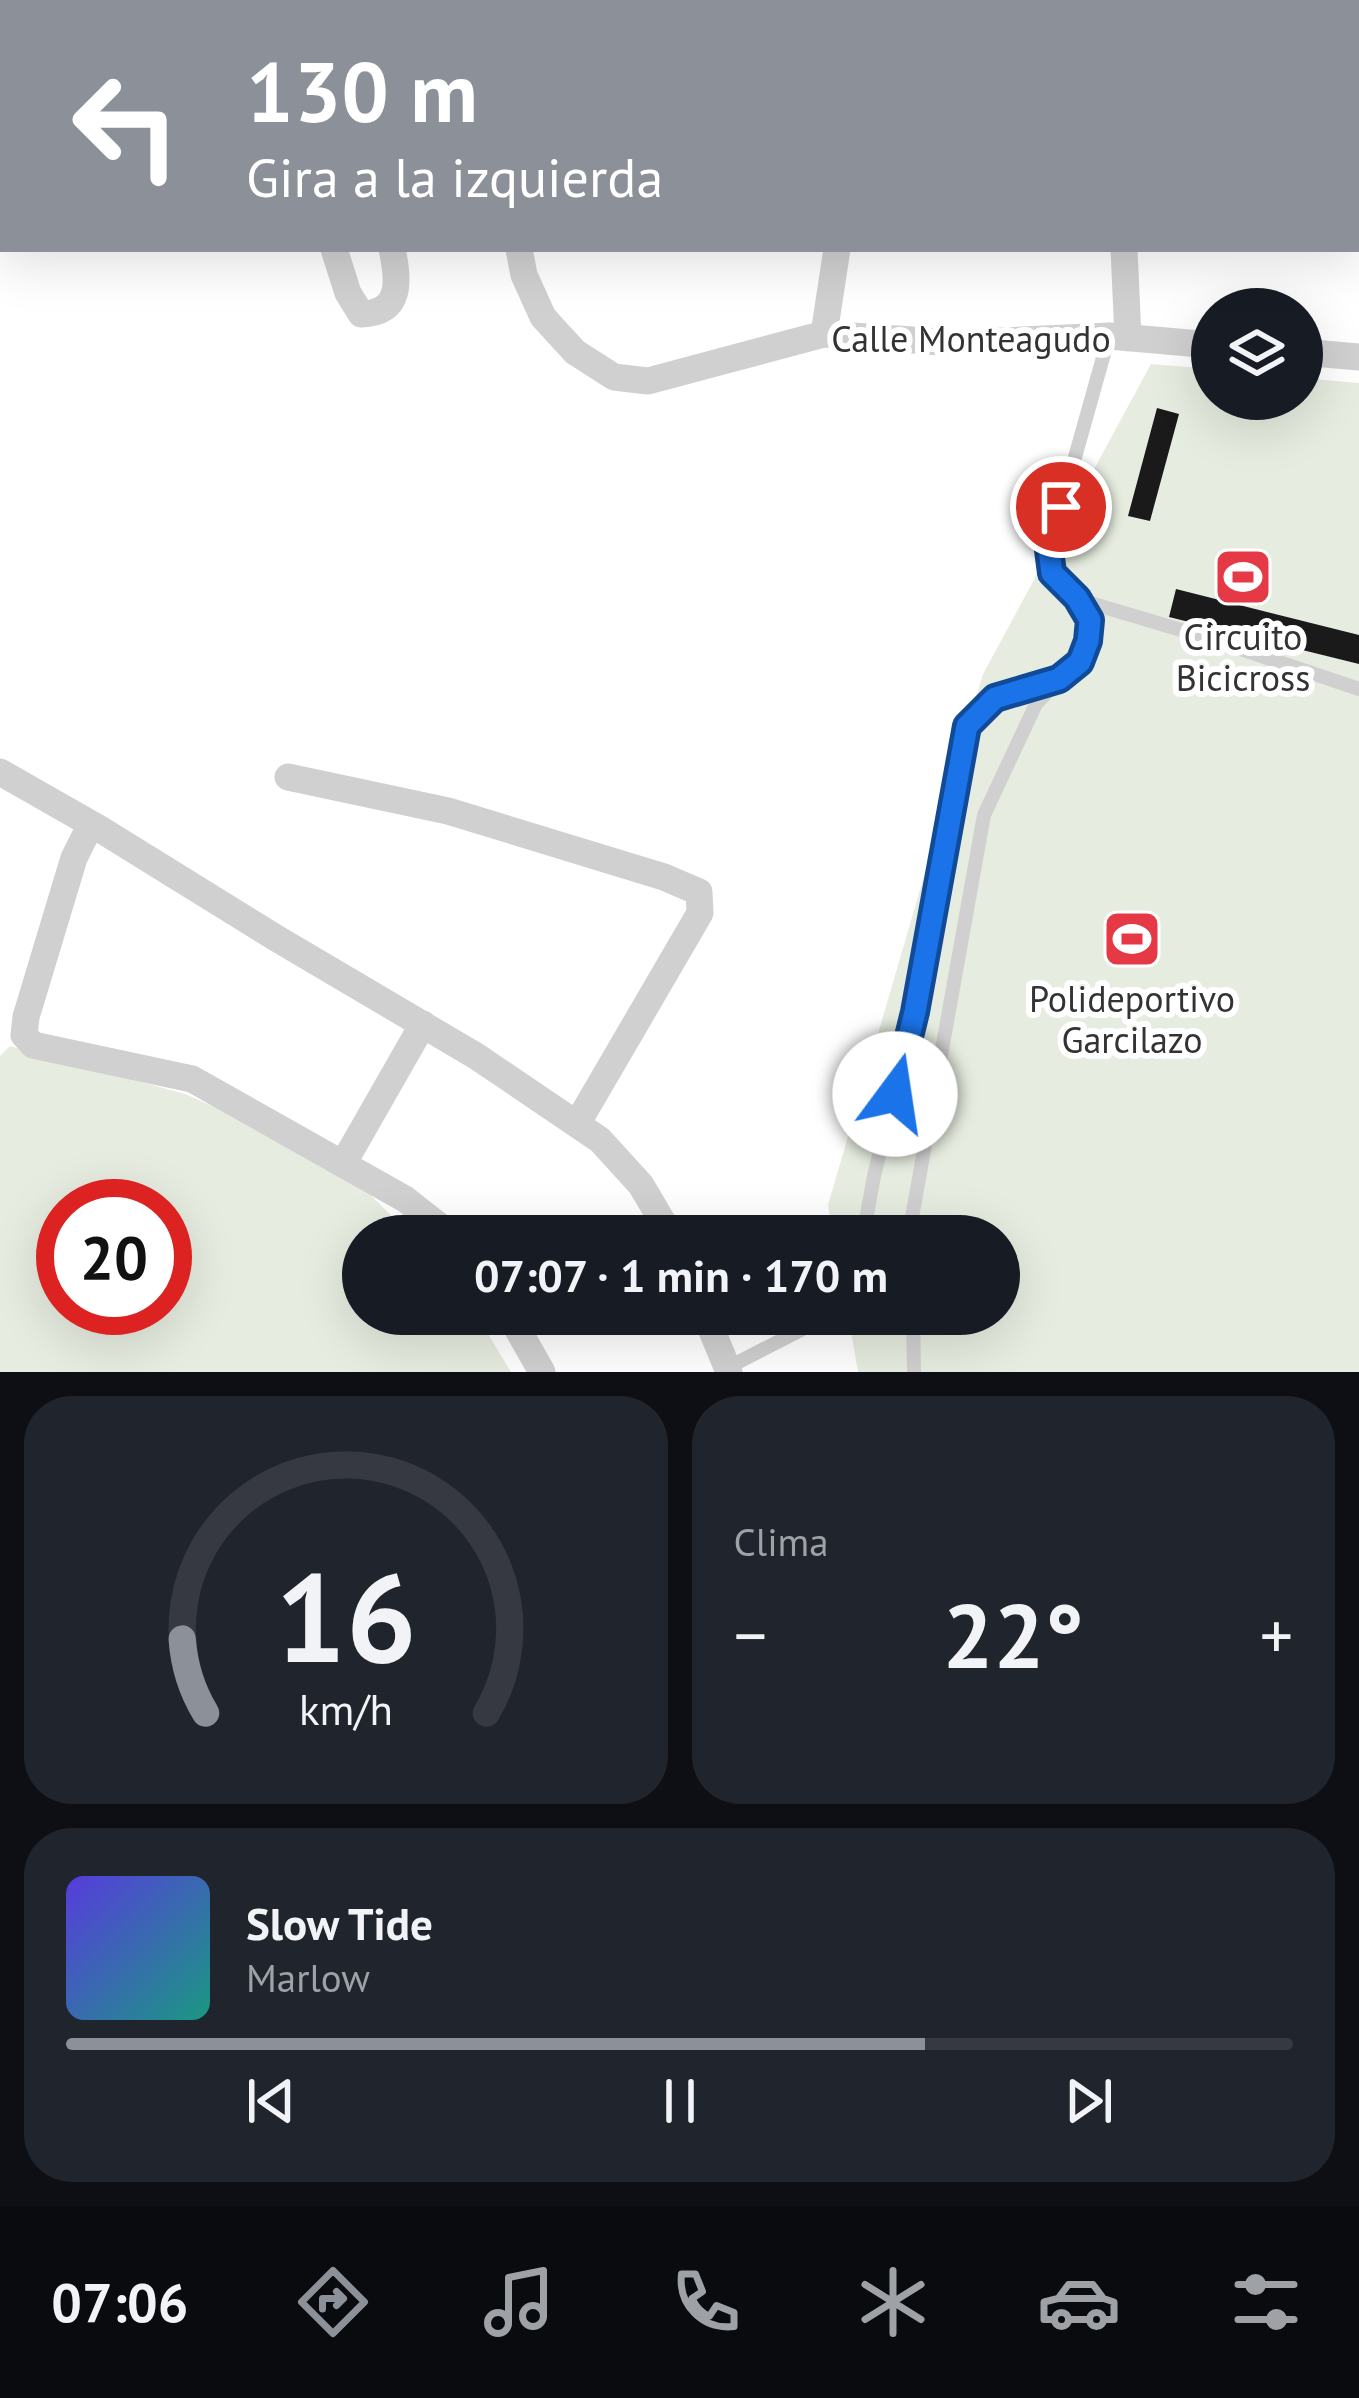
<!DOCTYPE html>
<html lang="es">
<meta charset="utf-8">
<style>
:root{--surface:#171b24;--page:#20242c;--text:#f1f3f6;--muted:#9ea1a6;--line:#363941;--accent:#8c9099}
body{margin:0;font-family:"PT Sans",sans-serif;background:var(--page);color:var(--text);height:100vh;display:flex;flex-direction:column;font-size:45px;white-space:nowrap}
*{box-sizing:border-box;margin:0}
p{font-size:39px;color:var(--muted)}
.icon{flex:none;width:66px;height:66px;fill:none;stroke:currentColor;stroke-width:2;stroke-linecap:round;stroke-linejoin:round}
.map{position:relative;height:1372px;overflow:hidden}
.details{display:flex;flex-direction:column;gap:24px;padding:24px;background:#0d0f14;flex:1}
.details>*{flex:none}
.guide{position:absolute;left:0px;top:0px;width:1359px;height:252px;box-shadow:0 12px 48px #0002;background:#8c9099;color:#fff;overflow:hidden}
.controls{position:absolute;left:1191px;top:288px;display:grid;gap:24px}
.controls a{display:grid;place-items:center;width:132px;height:132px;border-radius:50%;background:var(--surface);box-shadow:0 12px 48px #0002;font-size:60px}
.speed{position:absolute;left:36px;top:1179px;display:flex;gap:24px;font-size:60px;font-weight:700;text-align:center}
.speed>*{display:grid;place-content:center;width:156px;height:156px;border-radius:50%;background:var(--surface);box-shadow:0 12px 48px #0002;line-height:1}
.speed .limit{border:18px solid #d22;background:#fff;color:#111}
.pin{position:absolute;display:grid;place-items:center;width:102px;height:102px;color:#fff;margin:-51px;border:6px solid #fff;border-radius:50%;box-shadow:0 3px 12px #0007}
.me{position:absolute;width:132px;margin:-66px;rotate:14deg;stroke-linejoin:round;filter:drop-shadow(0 0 9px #0008)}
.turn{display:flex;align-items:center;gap:42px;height:252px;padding:0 48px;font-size:54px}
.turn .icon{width:156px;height:156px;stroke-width:2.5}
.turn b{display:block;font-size:84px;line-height:102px}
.big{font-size:90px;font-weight:600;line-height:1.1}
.details .widget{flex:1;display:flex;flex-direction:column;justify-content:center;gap:18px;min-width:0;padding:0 42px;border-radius:48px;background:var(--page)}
.details .dial{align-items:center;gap:0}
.dial svg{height:312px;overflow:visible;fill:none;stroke:var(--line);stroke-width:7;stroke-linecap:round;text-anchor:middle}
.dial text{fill:var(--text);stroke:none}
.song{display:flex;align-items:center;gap:36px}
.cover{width:144px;height:144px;border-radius:18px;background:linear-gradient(135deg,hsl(250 70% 55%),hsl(170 70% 35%))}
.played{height:12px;border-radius:6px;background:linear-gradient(90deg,var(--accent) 70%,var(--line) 70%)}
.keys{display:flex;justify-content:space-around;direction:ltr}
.heat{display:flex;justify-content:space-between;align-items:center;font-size:66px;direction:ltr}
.details .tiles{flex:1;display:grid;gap:24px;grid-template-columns:1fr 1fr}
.widget:last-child{grid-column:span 2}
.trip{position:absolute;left:342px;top:1215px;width:678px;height:120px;border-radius:60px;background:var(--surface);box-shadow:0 12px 48px #0002;font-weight:600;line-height:120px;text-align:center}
.tabs{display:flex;height:192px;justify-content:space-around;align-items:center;background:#090b0e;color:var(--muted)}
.tabs .icon{width:84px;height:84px}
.tabs .selected{color:var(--accent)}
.tabs b{font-size:54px;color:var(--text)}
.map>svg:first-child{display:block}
.green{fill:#e6ecdf;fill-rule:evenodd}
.building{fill:#1a1a1a}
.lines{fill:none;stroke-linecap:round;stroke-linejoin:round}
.lane{stroke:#d0d0d0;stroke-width:14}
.street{stroke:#d0d0d0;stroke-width:27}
.route-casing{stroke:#114b97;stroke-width:30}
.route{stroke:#1a73e8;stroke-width:21}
.labels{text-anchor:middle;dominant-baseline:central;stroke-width:12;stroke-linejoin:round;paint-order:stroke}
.street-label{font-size:36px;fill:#333;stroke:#fff}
.poi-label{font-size:36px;fill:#333;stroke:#fff}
</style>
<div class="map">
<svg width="1359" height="1372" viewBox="0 0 1359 1372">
<rect width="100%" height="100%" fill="#fff"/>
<!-- green -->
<path class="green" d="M 1151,364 L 1212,369 L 1212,399 L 1302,399 L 1302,378 L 1359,383 L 1359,1372 L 858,1372 L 848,1314 L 999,1314 L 999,1236 L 833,1236 L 828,1205 L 983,674 Z
M 10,1046 L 185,1094 L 334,1159 L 412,1236 L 363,1236 L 363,1314 L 476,1314 L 511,1372 L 0,1372 L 0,1056 ZM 63,1206 L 165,1206 L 165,1308 L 63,1308 Z"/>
<!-- building -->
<path class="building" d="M 1157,408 L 1179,414 L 1150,521 L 1128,516 Z
M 1176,589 L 1359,635 L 1359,664 L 1169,617 Z"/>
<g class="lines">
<!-- lane -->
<path class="lane" d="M 781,0 L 791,3
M 1077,599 L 1208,638 L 1359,689
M 863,1236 L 874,1176 L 915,1012 L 966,726 L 995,699 L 1059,679 L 1080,662 L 1088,641 L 1090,620 L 1077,599 L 1052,573 L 1049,550 L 1109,336
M 911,1236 L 911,1223 L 984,815 L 1036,704 L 1056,683
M 913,1314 L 914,1372
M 727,1368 L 832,1314"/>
<!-- street -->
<path class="street" d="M 172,0 L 176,3
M 481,0 L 481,3
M 396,3 L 396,0
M 885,3 L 887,0
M 1356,27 L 1359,27
M 334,249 L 348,293 L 361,314 C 402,313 399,281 392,249
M 519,249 L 524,275 L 543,317 L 575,352 L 614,377 L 648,381 L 824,334 L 956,343 L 1109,336 L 1212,345
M 1124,249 L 1128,338
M 824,334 L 837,249
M 1302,352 L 1359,357
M 0,772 L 100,829 L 276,938 L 476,1056 L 600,1140 L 641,1185 L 671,1236
M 288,777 L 448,811 L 664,877 L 699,892 L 700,913 L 577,1124
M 91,824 L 74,858 L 26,1017 L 24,1035 L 33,1045 L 192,1079 L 405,1199 L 452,1236
M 343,1164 L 423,1024
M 509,1314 L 542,1372
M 705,1314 L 729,1372"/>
</g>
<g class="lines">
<defs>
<path id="route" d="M 895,1094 L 915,1012 L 967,726 L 995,698 L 1059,679 L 1080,662 L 1088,641 L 1090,620 L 1077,598 L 1052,573 L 1049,550 L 1061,507"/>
</defs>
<!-- route casing -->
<use href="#route" class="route-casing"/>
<!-- route -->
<use href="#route" class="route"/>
</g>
<!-- icons -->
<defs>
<symbol id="stadium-square" viewBox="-11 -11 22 22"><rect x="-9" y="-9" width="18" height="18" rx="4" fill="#e63946" stroke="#fff"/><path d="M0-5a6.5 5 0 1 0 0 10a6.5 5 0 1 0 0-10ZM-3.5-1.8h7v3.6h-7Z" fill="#fff"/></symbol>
</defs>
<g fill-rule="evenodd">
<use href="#stadium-square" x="1210" y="544" width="66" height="66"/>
<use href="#stadium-square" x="1099" y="906" width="66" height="66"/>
</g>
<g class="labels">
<!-- street labels -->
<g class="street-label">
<text x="971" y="338">Calle Monteagudo</text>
</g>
<!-- poi labels -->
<g class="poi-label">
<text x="1243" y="636">Circuito<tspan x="1243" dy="41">Bicicross</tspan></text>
<text x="1132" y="998">Polideportivo<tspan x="1132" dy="41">Garcilazo</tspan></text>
</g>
</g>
</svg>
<div class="controls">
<a><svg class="icon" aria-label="layers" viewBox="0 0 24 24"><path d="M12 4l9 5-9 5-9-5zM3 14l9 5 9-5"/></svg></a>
</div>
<div class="speed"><div class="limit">20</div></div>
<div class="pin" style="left:1061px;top:507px;background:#d93025"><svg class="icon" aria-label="arrive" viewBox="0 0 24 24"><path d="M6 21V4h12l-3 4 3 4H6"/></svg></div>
<svg class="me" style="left:895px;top:1094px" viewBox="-20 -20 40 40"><circle r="19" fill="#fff"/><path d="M0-13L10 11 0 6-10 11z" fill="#1a73e8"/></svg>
<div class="trip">07:07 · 1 min · 170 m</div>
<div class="guide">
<div class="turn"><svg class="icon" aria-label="left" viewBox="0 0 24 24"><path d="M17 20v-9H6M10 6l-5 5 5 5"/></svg><div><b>130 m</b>Gira a la izquierda</div></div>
</div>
</div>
<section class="details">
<div class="tiles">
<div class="widget dial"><svg viewBox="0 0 100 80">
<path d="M14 69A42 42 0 1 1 86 69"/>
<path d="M14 69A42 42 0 0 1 8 50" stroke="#8c9099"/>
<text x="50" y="56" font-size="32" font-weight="700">16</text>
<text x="50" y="72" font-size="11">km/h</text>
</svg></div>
<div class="widget"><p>Clima</p>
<div class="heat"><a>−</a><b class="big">22°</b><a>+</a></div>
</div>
<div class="widget">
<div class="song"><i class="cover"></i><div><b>Slow Tide</b><p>Marlow</p></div></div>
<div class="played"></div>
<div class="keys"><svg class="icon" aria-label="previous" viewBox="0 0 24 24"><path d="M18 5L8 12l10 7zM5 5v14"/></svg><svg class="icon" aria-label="pause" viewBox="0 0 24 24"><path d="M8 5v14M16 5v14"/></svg><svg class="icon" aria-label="next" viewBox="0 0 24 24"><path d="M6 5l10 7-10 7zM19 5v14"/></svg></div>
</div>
</div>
</section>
<nav class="tabs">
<b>07:06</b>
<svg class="icon selected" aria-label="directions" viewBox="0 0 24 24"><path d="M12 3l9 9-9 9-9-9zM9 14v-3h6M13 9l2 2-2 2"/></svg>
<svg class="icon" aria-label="music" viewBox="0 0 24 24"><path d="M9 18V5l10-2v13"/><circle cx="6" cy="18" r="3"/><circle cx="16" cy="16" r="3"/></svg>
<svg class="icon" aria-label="phone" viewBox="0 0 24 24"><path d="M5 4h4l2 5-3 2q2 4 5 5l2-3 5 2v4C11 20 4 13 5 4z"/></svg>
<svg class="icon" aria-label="climate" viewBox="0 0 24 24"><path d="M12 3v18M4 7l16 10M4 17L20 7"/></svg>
<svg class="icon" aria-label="car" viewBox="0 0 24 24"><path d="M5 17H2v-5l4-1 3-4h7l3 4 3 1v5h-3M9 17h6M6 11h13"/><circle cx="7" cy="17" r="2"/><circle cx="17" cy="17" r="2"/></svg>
<svg class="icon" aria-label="filters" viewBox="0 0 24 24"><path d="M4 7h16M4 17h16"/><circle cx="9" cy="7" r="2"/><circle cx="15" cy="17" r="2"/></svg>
</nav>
